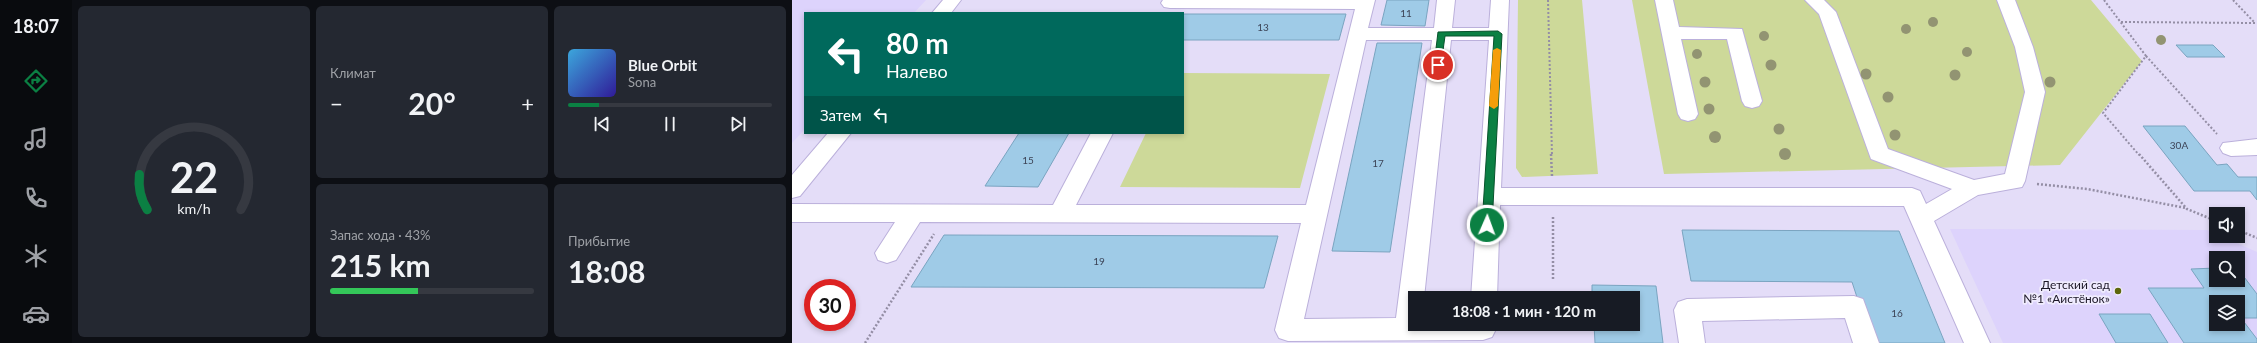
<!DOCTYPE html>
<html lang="ru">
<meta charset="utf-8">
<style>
:root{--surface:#171b24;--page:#242831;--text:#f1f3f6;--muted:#9ea1a6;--line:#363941;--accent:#0b8043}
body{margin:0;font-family:Lato,sans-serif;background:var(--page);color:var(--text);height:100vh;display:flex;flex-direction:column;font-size:15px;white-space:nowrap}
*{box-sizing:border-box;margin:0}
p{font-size:13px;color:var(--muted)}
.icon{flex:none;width:22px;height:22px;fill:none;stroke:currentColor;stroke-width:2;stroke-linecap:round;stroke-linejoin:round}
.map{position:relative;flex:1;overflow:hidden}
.panel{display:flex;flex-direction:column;gap:6px;padding:6px;background:#0d0f14;width:720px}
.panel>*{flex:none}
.top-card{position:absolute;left:12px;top:12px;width:380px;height:122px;border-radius:0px;box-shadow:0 2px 6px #0003;background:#00695c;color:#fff;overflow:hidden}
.tools{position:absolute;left:1417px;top:207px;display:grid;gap:8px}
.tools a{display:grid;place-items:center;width:36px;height:36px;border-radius:0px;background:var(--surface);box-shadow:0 2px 6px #0003;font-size:20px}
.speed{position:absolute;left:12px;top:279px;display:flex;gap:8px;font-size:20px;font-weight:700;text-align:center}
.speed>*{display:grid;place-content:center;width:52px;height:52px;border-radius:50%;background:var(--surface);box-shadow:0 2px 6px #0003;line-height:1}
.speed .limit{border:6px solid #d22;background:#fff;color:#111}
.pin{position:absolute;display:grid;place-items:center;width:34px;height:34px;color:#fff;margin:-17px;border:2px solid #fff;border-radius:50%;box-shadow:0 1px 4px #0007}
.me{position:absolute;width:44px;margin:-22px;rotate:2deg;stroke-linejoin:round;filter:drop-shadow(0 0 3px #0008)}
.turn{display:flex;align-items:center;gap:14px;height:84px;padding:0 16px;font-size:18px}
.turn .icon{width:52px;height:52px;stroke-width:2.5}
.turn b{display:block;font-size:28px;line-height:34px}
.then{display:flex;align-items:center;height:38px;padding:0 16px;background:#0003;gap:8px;font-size:15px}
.big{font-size:30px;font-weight:700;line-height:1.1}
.panel .widget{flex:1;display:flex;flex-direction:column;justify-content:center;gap:6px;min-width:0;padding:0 14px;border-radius:6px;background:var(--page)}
.panel .dial{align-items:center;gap:0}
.dial svg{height:104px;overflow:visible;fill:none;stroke:var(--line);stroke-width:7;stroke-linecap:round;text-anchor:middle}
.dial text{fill:var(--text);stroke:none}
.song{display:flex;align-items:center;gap:12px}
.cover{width:48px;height:48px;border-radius:6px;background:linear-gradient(135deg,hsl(200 70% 55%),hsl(250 70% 35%))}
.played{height:4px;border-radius:2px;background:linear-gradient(90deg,var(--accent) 15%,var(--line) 15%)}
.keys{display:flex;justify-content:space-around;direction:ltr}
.heat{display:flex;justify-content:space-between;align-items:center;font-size:22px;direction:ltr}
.charge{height:6px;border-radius:3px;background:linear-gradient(90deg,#34c759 43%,var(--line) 0)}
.panel .tiles{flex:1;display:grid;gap:6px;grid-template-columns:repeat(3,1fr)}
.widget:first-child{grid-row:span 2}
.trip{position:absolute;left:616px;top:291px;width:232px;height:40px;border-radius:0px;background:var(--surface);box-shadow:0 2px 6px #0003;font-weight:700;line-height:40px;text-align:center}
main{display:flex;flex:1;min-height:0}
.tabs{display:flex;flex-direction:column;width:72px;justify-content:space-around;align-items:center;background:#090b0e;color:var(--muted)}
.tabs .icon{width:28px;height:28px}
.tabs .active{color:var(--accent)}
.tabs b{font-size:18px;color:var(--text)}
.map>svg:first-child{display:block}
.built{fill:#ddd3fc;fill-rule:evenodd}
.green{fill:#cdd999}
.building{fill:#9fcbe7;stroke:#7aa4c0;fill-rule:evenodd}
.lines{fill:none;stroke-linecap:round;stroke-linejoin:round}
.minor-casing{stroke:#bbb0db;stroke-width:2}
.path-far1{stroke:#948ea5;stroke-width:2;stroke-dasharray:2 2;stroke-linecap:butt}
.path{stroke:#948ea5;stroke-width:2.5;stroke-dasharray:2 2;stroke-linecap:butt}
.minor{fill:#fff;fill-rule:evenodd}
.tree{fill:#929472}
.route{fill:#0b8043;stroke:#07532c}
.slow{fill:#f59e0b}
.poi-dot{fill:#5d670c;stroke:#f0ecfe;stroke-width:1.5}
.labels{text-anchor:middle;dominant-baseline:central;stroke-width:3.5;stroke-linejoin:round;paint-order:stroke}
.number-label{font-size:10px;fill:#3d4457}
.poi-label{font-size:12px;fill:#1c1727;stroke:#f0ecfe;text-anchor:end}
</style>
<main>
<nav class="tabs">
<b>18:07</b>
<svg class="icon active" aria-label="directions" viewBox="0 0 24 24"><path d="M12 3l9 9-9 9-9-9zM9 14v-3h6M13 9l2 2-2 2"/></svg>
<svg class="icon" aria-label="music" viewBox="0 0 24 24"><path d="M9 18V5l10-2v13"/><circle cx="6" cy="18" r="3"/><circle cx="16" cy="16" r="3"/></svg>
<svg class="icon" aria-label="phone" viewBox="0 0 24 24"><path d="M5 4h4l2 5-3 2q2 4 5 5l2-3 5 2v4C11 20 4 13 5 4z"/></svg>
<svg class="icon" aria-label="climate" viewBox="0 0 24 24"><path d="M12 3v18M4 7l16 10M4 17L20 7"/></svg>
<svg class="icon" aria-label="car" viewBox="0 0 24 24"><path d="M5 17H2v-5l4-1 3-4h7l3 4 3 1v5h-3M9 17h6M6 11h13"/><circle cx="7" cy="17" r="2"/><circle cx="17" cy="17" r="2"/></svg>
</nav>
<section class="panel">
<div class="tiles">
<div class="widget dial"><svg viewBox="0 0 100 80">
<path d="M14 69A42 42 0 1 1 86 69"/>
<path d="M14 69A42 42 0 0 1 8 42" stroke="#0b8043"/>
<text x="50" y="56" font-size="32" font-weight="700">22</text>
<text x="50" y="72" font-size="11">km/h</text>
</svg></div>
<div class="widget"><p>Климат</p>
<div class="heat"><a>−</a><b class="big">20°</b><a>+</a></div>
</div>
<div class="widget">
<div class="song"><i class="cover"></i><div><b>Blue Orbit</b><p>Sona</p></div></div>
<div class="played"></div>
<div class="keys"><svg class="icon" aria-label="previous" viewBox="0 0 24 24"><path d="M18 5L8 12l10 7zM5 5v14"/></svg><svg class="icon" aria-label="pause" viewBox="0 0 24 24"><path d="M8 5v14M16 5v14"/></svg><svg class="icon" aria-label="next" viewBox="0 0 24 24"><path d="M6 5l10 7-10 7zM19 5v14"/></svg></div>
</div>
<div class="widget"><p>Запас хода · 43%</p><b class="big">215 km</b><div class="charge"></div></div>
<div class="widget"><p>Прибытие</p><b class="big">18:08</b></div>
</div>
</section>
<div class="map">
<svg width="1465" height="343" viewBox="0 0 1465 343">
<rect width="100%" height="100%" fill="#e4ddf8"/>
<!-- built -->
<path class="built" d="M 0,0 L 134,0 L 122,13 L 13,13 L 13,129 L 0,143 Z
M 1158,229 L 1415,230 L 1465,252 L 1465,343 L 1211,343 ZM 1424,258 L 1446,258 L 1446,280 L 1424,280 ZM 1424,302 L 1446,302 L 1446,324 L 1424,324 Z"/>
<!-- green -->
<path class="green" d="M 726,0 L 790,0 L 806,174 L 730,177 L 724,168 Z
M 840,0 L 1299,0 L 1350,61 L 1268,165 L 872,174 Z
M 391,73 L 538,74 L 508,188 L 328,187 L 354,133 L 391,133 Z"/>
<!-- building -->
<path class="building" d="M 595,0 L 637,0 L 633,26 L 589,25 Z
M 391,14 L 554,14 L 547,40 L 391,40 Z
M 585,43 L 630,43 L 598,252 L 540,251 Z
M 1384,45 L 1421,45 L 1433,57 L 1395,57 Z
M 1351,126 L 1393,126 L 1425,165 L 1435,164 L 1446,177 L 1465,177 L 1465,200 L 1458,191 L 1402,191 Z
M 227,133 L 277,133 L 246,187 L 193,186 Z
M 890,230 L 1107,231 L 1153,343 L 1080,343 L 1060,282 L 899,281 Z
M 152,235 L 486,236 L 472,288 L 119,287 Z
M 1424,268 L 1424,280 L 1446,280 L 1446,269 L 1465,294 L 1465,318 L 1449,318 L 1465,339 L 1465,343 L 1392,343 L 1356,288 L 1412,288 L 1399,269 ZM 1424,302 L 1446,302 L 1446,324 L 1424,324 Z
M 800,285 L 864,286 L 871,343 L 803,343 L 802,324 L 841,324 L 841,298 L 800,298 Z
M 1307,314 L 1358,314 L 1376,343 L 1324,343 Z"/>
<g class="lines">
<defs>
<path id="minor" d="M 151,0 L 169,0 L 159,13 L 140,13 Z
M 371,0 L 583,0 L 576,28 L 642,28 L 645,0 L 663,0 L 660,28 L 697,28 L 699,0 L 717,0 L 709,188 L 1120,188 L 1128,191 L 1134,204 L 1160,189 L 1079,159 L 1027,14 L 1013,0 L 1032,0 L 1044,12 L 1096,149 L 1182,180 L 1213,174 L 1233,92 L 1223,47 L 1205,0 L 1223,0 L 1241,47 L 1253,92 L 1233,181 L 1230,187 L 1186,195 L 1142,221 L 1198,343 L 1172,343 L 1112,206 L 708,205 L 705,298 L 679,298 L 697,40 L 659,40 L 632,298 L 623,298 L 623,324 L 702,324 L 704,329 L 700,337 L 691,340 L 496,341 L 487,338 L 483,330 L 509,223 L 128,222 L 104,260 L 95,263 L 86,260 L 83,253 L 103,222 L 0,222 L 0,204 L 261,205 L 299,133 L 321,133 L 284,205 L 514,205 L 563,9 L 378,8 L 372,7 L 369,3 ZM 574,40 L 640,40 L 604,318 L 512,319 Z
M 863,0 L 881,0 L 887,27 L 950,29 L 970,101 L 967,106 L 960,108 L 953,106 L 950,101 L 935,39 L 889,39 L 906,114 L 903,119 L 896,121 L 889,119 L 886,114 Z
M 36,133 L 59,133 L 8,196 L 0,198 L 0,175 Z
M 1465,139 L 1465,155 L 1439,156 L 1431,153 L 1428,148 L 1431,143 Z
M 1062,296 L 1071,299 L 1087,343 L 1061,343 L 1053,318 L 910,321 L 913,343 L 887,343 L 882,310 L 886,302 L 895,299 Z"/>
</defs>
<!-- minor casing -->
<use href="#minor" class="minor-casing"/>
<!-- path-far1 -->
<path class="path-far1" d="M 756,0 L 760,155
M 1312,0 L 1354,56 L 1311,113 L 1347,155
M 1441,0 L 1463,23
M 1329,22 L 1465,23
M 1354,56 L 1425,134"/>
<!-- path -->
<path class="path" d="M 759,154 L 760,176
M 1347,154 L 1395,209 L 1424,221
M 1245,184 L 1295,189 L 1394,208
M 761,217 L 761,279
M 1446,230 L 1465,238
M 73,343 L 142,234"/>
<!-- minor -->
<use href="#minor" class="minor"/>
</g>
<!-- trees -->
<g class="tree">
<circle cx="1141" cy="22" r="5"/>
<circle cx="1114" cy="29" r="5"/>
<circle cx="972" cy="36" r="5"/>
<circle cx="1369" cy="40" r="5"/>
<circle cx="1175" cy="52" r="5"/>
<circle cx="905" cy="54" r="5"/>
<circle cx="979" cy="65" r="5.5"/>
<circle cx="1074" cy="74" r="5.5"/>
<circle cx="1163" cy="75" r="5.5"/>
<circle cx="913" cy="82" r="5.5"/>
<circle cx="1258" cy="82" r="5.5"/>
<circle cx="1096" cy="97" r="5.5"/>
<circle cx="917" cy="109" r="5.5"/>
<circle cx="987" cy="129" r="5.5"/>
<circle cx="1103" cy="135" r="5.5"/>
<circle cx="923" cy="137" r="6"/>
<circle cx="993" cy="154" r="6"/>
</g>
<!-- route -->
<path class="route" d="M 706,31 L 710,34 L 700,225 L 695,229 L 690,225 L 702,36 L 653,36 L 649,65 L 646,68 L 642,65 L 646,32 Z"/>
<!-- slow -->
<path class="slow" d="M 705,48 L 709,50 L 706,106 L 702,109 L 697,106 L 701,50 Z"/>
<!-- markers -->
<circle class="poi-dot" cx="1326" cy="291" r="4"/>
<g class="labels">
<!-- number labels -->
<g class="number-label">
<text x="614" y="13">11</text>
<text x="471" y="27">13</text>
<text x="1387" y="145">30А</text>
<text x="236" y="160">15</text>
<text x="586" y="163">17</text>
<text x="307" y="261">19</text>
<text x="1105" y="313">16</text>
</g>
<!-- poi labels -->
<g class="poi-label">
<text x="1318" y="284">Детский сад<tspan x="1318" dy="14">№1 «Аистёнок»</tspan></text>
</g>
</g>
</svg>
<div class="tools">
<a><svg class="icon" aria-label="sound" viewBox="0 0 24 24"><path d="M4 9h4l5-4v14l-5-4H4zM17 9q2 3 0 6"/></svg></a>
<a><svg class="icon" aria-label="search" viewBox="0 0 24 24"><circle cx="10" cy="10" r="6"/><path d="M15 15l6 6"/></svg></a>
<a><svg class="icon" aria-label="layers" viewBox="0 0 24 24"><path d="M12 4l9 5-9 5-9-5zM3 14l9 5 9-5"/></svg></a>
</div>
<div class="speed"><div class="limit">30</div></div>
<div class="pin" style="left:646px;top:65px;background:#d93025"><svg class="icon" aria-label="arrive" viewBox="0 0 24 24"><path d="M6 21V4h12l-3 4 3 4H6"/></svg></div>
<svg class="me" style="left:695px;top:225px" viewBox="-20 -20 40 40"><circle r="17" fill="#0b8043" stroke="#fff" stroke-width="3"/><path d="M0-11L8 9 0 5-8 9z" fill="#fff"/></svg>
<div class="trip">18:08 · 1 мин · 120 m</div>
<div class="top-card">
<div class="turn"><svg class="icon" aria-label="left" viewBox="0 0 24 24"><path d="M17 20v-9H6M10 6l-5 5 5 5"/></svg><div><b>80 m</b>Налево</div></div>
<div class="then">Затем<svg class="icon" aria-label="left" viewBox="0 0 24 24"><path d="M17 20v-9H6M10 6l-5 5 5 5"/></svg></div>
</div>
</div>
</main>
